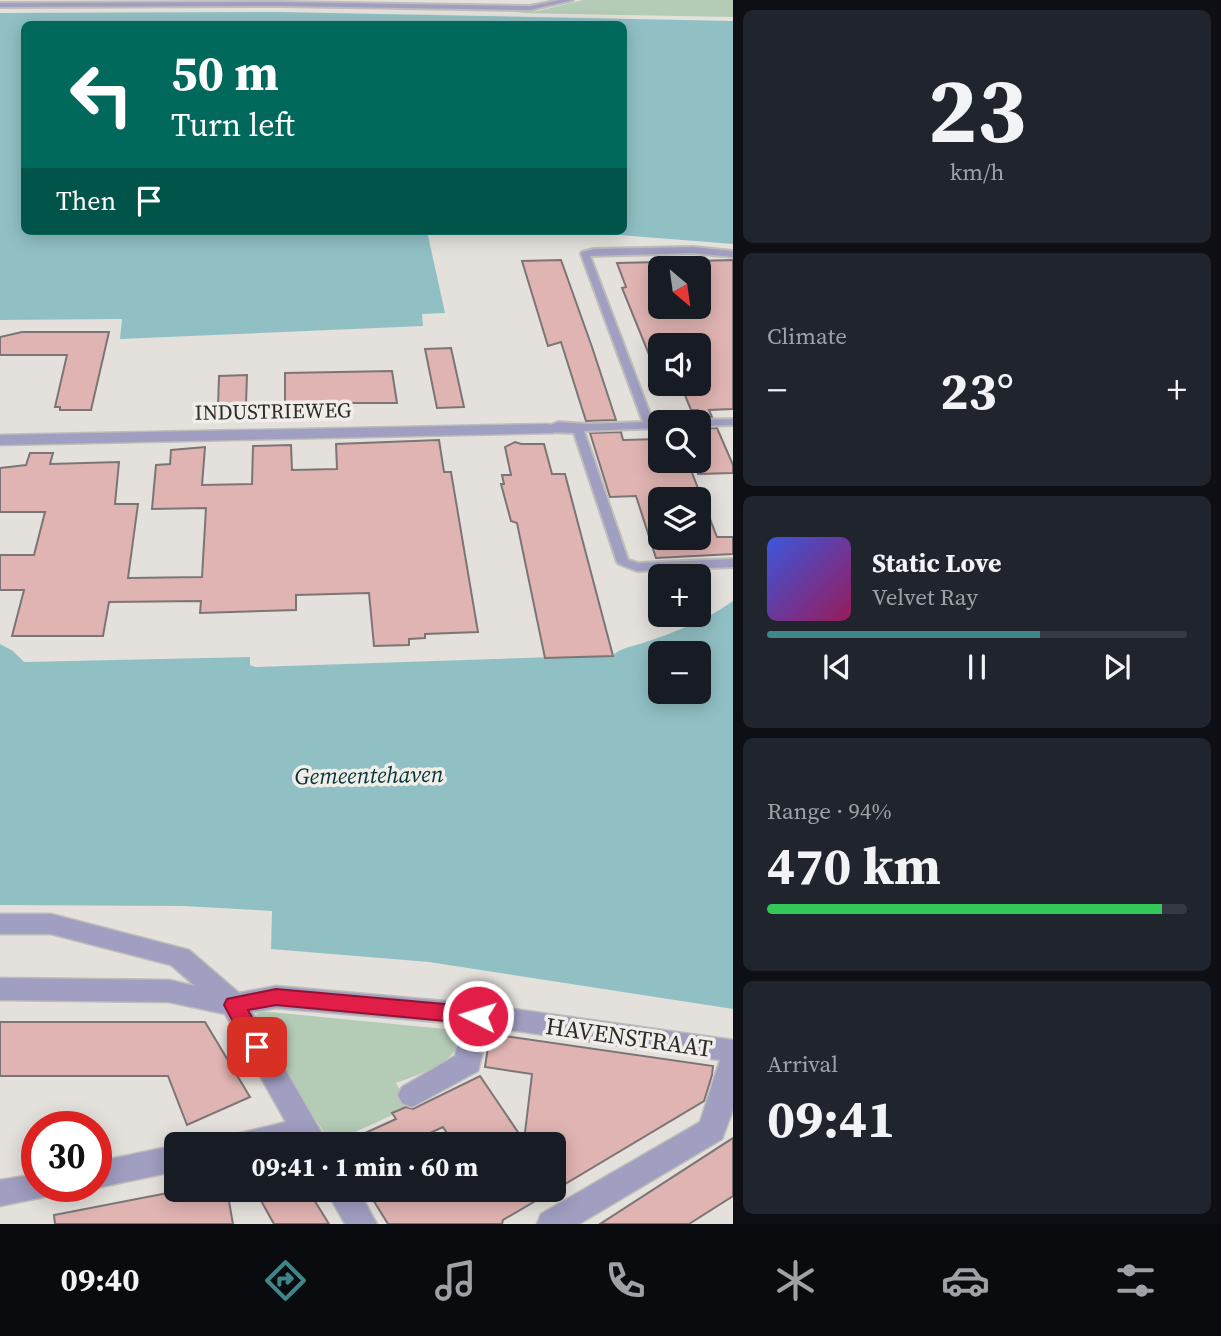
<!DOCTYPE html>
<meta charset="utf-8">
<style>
:root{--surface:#171b24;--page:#20242c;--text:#f1f3f6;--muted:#9ea1a6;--line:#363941;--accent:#3e8689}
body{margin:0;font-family:"Source Serif 4",serif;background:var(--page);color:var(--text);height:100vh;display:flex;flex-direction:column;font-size:26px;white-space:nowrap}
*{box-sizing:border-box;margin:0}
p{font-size:23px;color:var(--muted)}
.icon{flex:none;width:38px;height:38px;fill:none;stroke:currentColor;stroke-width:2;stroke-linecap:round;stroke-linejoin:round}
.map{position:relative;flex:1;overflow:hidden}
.side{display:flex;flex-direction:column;gap:10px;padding:10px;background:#0d0f14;width:488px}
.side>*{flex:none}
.top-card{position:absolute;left:21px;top:21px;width:606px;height:214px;border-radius:10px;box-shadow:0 4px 18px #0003;background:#00695c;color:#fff;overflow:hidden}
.needle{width:46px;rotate:151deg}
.tools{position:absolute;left:648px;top:256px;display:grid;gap:14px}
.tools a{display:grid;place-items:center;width:63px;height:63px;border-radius:10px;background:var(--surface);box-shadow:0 4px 18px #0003;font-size:35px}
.speed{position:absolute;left:21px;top:1111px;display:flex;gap:14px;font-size:35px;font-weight:700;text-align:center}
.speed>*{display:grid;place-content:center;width:91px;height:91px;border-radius:50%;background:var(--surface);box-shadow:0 4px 18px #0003;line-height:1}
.speed .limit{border:10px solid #d22;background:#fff;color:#111}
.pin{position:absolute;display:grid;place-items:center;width:60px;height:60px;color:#fff;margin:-30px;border-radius:14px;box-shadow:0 4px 10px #0006}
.me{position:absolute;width:77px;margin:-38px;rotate:275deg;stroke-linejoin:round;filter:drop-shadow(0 0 5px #0008)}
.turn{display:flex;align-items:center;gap:24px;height:147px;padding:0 35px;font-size:32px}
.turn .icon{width:91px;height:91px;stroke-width:2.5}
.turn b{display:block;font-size:49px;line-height:60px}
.then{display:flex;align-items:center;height:66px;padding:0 35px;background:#0003;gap:14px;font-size:26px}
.big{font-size:52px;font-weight:700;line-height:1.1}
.side .tile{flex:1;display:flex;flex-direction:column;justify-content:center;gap:10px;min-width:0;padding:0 24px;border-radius:10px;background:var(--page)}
.side .dial{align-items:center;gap:0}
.dial b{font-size:91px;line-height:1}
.song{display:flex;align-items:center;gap:21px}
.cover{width:84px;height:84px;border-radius:10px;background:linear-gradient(135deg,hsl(230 70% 55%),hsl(330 70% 35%))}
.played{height:7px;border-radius:4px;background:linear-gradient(90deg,var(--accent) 65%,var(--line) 65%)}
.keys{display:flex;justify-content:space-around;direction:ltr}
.heat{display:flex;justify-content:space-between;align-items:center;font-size:38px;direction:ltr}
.charge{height:10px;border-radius:5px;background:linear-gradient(90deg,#34c759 94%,var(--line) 0)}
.trip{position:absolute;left:164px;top:1132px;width:402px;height:70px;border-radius:10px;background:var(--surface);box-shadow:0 4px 18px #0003;font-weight:700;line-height:70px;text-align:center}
.dock{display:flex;height:112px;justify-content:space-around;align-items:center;background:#090b0e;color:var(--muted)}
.dock .icon{width:49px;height:49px}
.dock .selected{color:var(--accent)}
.dock b{font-size:32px;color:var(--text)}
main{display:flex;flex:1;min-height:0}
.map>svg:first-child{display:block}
.green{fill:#b4cbb6}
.water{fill:#91c0c4;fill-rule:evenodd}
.building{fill:#e0b4b2;stroke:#7c7575;stroke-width:2;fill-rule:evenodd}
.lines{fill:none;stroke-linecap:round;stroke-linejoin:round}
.lane-casing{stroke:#bfbdb8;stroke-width:4}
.street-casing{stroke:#bfbdb8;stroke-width:3}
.lane{fill:#a09ec1;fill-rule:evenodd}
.street{fill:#a09ec1;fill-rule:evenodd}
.route{fill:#e11d48;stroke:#92132f;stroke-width:2}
.labels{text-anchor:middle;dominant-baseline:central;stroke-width:7;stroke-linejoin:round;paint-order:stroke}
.street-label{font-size:21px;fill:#2d2c2a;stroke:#f1eee9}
.water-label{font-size:23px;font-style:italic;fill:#023336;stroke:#f1eee9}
.near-street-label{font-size:24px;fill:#2d2c2a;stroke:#f1eee9}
</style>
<main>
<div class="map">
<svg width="733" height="1224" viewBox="0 0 733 1224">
<rect width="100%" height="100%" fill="#e4e1dc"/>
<!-- green -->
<path class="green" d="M 583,0 L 733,0 L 733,17 L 516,13 L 538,11 Z
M 260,1011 L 455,1030 L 462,1032 C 461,1062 420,1074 396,1083 L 410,1107 L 331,1143 L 251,1020 Z"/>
<!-- water -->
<path class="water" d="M 279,12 L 733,21 L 733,244 L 569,231 L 623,231 L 623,24 L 24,24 L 24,231 L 427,231 L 445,313 L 422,314 L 423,326 L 120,339 L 122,319 L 0,320 L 0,13 Z
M 733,601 L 733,1009 L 429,962 L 271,949 L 272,911 L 183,906 L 0,905 L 0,644 L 13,651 L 24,662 L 250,657 L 250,665 L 255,667 L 613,655 C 623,647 631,647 643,643 C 673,633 707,620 733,601 ZM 660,653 L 698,653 L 698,691 L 660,691 Z"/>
<!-- building -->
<path class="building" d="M 561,260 L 592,347 L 616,420 L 586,421 L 561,342 L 548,346 L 522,261 Z
M 733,260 L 733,409 L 709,410 L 712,417 L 698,417 L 698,410 L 691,410 L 680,383 L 698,383 L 698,345 L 664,345 L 660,335 L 659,379 L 622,288 L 626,287 L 617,263 L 660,262 L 660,306 L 698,306 L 698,261 Z
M 22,332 L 109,332 L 91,410 L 60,410 L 60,407 L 55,407 L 67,355 L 0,355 L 0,337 Z
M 451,348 L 464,407 L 437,408 L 425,349 Z
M 392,371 L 397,403 L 285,403 L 285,373 Z
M 247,375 L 246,404 L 218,407 L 219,376 Z
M 717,428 L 733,465 L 733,473 L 698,474 L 698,429 Z
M 621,432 L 623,440 L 660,439 L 660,460 L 687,460 L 717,537 L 733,537 L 733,554 L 656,558 L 636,496 L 610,497 L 590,433 ZM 660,499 L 698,499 L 698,537 L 660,537 Z
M 439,440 L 444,472 L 451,472 L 478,632 L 425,634 L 425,638 L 409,639 L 409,645 L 374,646 L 369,593 L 296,595 L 296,610 L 200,613 L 201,601 L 109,602 L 103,636 L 12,636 L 24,590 L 0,590 L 0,555 L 34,555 L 45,512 L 0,512 L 0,468 L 26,465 L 30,453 L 53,453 L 50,464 L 119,462 L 115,504 L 138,504 L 128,578 L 202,577 L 206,508 L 152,509 L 156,465 L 170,464 L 171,450 L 205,447 L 202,485 L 252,484 L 253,446 L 291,445 L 292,470 L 337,469 L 336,444 Z
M 515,442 L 521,444 L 544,444 L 552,474 L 565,474 L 613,656 L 545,658 L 517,523 L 511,521 L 501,484 L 504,484 L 502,475 L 511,475 L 505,447 Z
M 0,1022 L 205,1022 L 250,1097 L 187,1125 L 168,1076 L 0,1076 Z
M 490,1034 L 713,1066 L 712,1075 L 704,1101 L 555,1190 L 555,1144 L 454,1144 L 443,1127 L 406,1144 L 341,1144 L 396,1119 L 392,1113 L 406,1107 L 413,1109 L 480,1076 L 524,1141 L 532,1074 L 485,1067 Z
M 733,1138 L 733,1196 L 689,1224 L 600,1224 Z
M 183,1190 L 227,1190 L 233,1224 L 55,1224 L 54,1215 Z
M 255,1190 L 308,1190 L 329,1224 L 274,1224 Z
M 367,1190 L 554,1190 L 503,1220 L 502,1224 L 388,1224 Z"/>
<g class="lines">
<defs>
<path id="lane" d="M 560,0 L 573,0 L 530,10 L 280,6 L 0,7 L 0,3 L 280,2 L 530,6 Z
M 693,247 L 733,251 L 733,257 L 693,253 L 590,256 L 653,422 L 660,422 L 660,428 L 584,431 L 628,560 L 638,563 L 733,559 L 733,567 L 637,571 L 619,564 L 617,562 L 574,433 L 547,432 L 542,429 L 558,422 L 588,424 L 643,422 L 581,254 L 582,252 L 594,249 Z
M 733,419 L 733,425 L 698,426 L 698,422 L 694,422 L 698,420 Z"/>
<path id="street" d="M 547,424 L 553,425 L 556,429 L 553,433 L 0,445 L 0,435 Z
M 0,914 L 51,914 L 189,950 L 239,993 L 276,986 L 478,1004 L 733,1040 L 733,1110 L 722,1139 L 579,1224 L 537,1224 L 541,1214 L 700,1122 L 720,1060 L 489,1027 L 478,1071 L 412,1107 L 402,1103 L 398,1095 L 402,1087 L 455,1056 L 462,1024 L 276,1008 L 252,1012 L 328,1144 L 227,1144 L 232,1135 L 286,1122 L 225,1014 L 169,1002 L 0,1000 L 0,978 L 169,980 L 195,986 L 171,965 L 51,934 L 0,934 Z
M 177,1145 L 177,1171 L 96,1188 L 92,1186 L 96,1186 L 96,1162 Z
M 37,1174 L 37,1186 L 58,1186 L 54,1195 L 0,1206 L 0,1180 Z
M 326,1190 L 358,1190 L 377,1224 L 345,1224 Z"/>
</defs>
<!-- lane casing -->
<use href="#lane" class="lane-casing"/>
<!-- street casing -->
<use href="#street" class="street-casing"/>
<!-- lane -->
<use href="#lane" class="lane"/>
<!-- street -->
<use href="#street" class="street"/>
</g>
<!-- route -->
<path class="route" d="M 276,989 L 478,1007 L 485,1010 L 489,1016 L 485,1021 L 478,1024 L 276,1005 L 248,1010 L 268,1047 L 265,1053 L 257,1055 L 250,1053 L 224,1005 L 227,999 Z"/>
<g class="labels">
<!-- street labels -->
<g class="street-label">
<text transform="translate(273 411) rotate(-1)">INDUSTRIEWEG</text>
</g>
<!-- water labels -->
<g class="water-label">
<text transform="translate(369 775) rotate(-1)">Gemeentehaven</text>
</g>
<!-- near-street labels -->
<g class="near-street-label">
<text transform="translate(629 1037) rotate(8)">HAVENSTRAAT</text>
</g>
</g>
</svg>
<div class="tools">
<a><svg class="needle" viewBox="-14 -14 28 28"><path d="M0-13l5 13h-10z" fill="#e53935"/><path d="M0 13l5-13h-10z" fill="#9ea1a6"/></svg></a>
<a><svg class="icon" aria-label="sound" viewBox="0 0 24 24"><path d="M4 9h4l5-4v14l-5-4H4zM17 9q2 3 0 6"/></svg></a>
<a><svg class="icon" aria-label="search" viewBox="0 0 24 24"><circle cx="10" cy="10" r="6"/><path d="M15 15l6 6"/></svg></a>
<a><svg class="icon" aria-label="layers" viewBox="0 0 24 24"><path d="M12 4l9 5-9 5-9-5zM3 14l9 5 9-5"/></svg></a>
<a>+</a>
<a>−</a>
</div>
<div class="speed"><div class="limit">30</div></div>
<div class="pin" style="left:257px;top:1047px;background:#d93025"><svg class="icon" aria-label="arrive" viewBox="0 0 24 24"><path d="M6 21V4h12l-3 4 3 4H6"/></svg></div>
<svg class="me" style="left:478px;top:1016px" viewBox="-20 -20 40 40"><circle r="17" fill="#e11d48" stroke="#fff" stroke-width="3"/><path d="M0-11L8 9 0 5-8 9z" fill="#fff"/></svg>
<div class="trip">09:41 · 1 min · 60 m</div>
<div class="top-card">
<div class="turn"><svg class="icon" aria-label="left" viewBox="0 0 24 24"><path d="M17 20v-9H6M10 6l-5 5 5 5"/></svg><div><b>50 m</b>Turn left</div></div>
<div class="then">Then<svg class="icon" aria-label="arrive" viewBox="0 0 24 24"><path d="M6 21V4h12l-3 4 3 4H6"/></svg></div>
</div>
</div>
<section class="side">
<div class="tile dial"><b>23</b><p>km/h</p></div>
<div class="tile"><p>Climate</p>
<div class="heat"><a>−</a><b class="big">23°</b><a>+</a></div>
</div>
<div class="tile">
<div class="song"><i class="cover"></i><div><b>Static Love</b><p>Velvet Ray</p></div></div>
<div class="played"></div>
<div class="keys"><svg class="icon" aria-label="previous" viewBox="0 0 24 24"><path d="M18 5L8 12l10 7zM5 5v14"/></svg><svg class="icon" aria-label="pause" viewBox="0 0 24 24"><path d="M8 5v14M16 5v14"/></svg><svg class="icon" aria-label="next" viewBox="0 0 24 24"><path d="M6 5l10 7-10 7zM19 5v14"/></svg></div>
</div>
<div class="tile"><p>Range · 94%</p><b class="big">470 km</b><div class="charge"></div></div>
<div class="tile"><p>Arrival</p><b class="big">09:41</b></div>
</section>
</main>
<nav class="dock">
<b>09:40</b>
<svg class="icon selected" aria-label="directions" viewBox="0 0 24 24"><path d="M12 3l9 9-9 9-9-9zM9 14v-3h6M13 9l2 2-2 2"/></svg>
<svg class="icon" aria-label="music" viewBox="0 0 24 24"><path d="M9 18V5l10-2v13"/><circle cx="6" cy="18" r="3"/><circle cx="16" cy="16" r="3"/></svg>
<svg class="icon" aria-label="phone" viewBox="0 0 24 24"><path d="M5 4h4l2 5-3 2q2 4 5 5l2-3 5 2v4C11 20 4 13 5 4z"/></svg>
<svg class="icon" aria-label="climate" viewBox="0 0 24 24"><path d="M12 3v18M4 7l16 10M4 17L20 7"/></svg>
<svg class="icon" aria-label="car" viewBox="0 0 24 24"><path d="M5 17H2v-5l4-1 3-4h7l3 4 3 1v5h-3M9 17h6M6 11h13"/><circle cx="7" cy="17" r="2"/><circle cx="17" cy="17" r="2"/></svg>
<svg class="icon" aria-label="filters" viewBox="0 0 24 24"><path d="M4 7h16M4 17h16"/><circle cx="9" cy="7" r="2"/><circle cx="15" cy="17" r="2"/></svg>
</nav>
